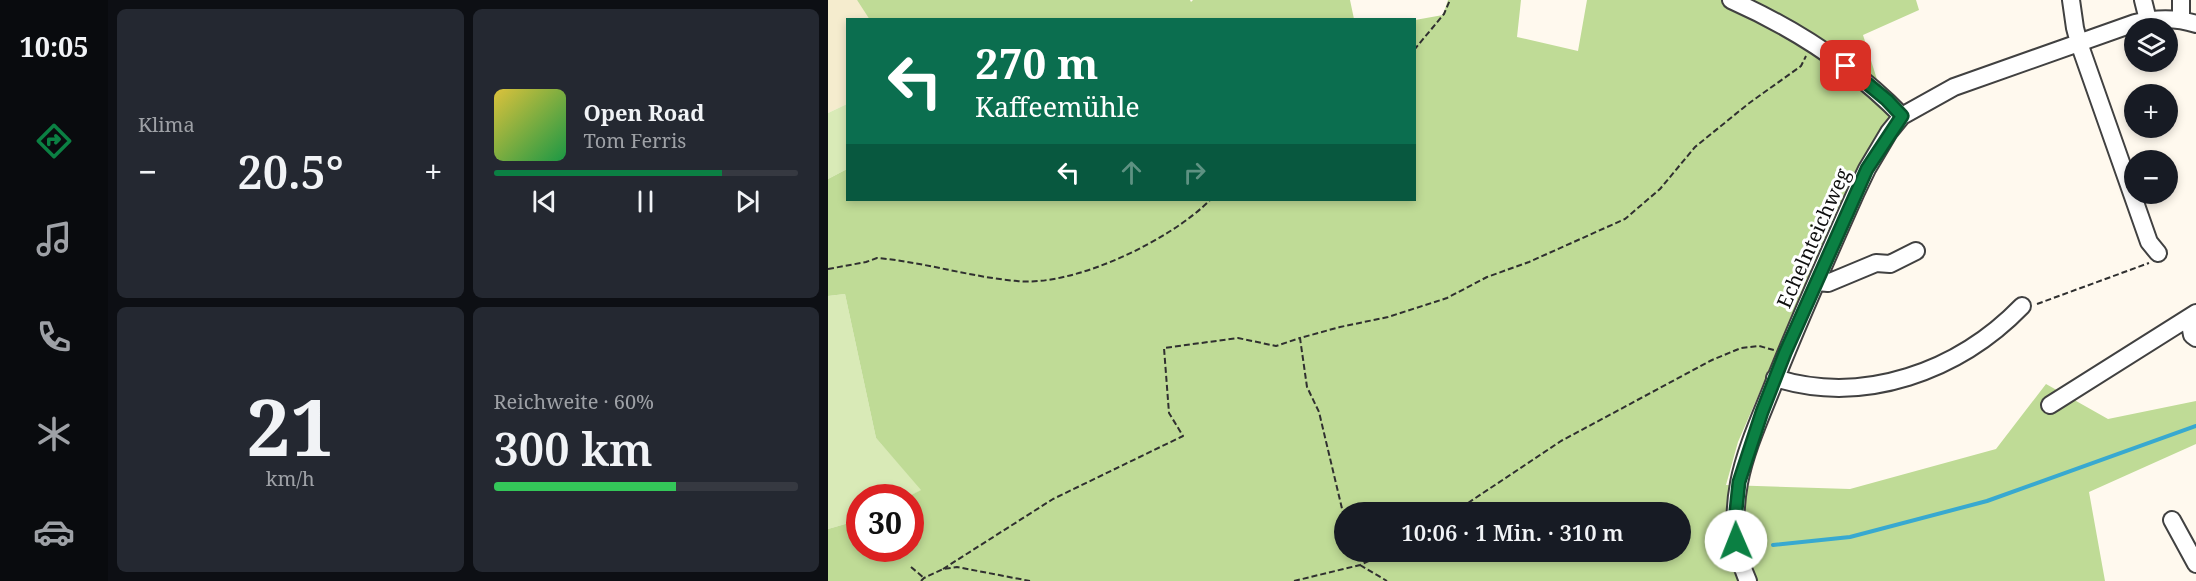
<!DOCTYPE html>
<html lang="de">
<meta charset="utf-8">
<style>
:root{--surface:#171b24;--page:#242831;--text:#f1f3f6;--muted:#9ea1a6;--line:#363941;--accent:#0b8043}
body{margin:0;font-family:"Noto Serif",serif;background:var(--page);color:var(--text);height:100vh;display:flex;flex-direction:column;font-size:22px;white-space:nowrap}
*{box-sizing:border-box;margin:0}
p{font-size:20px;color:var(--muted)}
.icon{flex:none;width:33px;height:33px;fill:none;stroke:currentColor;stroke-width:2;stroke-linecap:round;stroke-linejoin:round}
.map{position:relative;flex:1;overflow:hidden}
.sheet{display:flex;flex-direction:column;gap:9px;padding:9px;background:#0d0f14;width:720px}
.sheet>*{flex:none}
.guide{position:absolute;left:18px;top:18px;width:570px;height:183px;border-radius:0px;box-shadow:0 3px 9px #0003;background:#0b6e4f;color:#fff;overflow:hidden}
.fabs{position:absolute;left:1296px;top:18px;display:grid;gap:12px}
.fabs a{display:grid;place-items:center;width:54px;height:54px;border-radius:50%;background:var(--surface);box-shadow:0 3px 9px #0003;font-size:30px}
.speed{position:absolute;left:18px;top:484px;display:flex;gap:12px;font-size:30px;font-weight:700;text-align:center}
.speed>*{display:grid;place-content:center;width:78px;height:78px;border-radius:50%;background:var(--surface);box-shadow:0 3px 9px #0003;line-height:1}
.speed .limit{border:9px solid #d22;background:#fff;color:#111}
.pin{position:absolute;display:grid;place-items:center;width:51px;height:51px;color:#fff;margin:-26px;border-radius:12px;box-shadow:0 3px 9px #0006}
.me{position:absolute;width:66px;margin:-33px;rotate:359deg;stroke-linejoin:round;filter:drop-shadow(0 0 4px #0008)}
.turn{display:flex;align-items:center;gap:21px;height:126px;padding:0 30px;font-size:27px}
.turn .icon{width:78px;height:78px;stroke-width:2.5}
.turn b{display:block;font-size:42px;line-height:51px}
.lanes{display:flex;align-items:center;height:57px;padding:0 30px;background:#0003;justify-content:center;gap:30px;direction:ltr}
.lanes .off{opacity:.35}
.big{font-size:45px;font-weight:600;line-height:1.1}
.sheet .widget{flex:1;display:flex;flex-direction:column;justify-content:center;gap:9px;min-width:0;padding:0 21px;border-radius:9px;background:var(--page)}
.sheet .dial{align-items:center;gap:0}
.dial b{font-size:78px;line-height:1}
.song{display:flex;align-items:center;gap:18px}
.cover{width:72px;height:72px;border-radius:9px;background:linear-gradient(135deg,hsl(50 70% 55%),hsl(140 70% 35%))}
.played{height:6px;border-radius:3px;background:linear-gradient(90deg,var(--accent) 75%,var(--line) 75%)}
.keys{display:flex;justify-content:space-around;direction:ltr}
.heat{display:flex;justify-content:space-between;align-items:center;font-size:33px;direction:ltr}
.charge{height:9px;border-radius:4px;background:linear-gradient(90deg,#34c759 60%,var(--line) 0)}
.sheet .tiles{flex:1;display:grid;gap:9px;grid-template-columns:repeat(2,1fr)}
.trip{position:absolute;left:506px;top:502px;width:357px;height:60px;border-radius:30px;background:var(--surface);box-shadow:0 3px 9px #0003;font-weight:600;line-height:60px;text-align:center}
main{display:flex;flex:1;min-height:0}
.dock{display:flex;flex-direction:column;width:108px;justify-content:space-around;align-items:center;background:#090b0e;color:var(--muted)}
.dock .icon{width:42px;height:42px}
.dock .current{color:var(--accent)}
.dock b{font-size:27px;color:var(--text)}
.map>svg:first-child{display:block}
.farmland{fill:#f5ecce}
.green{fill:#d9eab7}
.forest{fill:#bfdb96;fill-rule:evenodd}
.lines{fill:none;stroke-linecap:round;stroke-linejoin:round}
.stream{stroke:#38a9d0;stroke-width:4}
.minor-casing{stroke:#414141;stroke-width:20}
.path{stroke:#303030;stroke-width:2;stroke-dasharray:6 3;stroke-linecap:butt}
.minor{stroke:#fff;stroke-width:16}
.route-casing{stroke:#07532c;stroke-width:15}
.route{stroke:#0b8043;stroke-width:10}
.labels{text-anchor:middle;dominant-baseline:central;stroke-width:6;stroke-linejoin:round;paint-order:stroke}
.street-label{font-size:20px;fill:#0e0e0e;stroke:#fff}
</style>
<main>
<nav class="dock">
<b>10:05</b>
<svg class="icon current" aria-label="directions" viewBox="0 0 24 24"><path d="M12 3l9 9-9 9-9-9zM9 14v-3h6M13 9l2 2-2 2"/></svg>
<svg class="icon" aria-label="music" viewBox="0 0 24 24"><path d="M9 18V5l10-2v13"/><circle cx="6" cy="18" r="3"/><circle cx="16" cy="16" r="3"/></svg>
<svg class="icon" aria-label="phone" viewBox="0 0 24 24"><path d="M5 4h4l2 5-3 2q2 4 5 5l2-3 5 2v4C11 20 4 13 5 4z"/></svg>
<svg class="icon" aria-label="climate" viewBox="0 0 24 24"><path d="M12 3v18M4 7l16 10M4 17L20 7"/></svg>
<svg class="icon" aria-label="car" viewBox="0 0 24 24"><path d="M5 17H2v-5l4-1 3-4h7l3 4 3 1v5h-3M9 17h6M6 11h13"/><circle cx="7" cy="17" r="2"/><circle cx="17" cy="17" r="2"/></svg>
</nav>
<section class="sheet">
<div class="tiles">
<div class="widget"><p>Klima</p>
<div class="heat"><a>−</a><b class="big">20.5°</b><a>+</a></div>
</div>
<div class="widget">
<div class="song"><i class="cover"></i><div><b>Open Road</b><p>Tom Ferris</p></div></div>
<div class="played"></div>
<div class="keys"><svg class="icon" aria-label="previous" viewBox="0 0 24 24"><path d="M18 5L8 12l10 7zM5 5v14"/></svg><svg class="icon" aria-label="pause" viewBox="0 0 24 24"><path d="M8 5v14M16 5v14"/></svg><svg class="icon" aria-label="next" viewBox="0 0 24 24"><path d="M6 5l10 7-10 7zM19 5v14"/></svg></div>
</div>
<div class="widget dial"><b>21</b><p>km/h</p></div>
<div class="widget"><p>Reichweite · 60%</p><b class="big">300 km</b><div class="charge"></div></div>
</div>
</section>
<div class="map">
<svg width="1368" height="581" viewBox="0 0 1368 581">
<rect width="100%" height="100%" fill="#fff9ee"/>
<!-- farmland -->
<path class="farmland" d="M 0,0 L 29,0 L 42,19 L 20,20 L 19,104 L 0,113 Z"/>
<!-- green -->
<path class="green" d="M 19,104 L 19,169 L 0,179 L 0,113 Z
M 17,294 L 48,438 L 94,490 L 77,498 L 32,498 L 31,520 L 0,529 L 0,296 Z"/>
<!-- forest -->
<path class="forest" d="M 29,0 L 362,0 L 363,2 L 365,0 L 522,0 L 526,19 L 42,20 Z
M 620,0 L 693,0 L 689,37 L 750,51 L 759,0 L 1088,0 L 1091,10 L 1035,35 L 1057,105 L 1064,115 L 1028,170 L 910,442 L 898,485 L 1022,489 L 1168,449 L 1218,384 L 1280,419 L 1368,401 L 1368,444 L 1261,492 L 1277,581 L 0,581 L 0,529 L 31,520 L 32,549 L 82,549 L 82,498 L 77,498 L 93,490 L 48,438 L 17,294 L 0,296 L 0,179 L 19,169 L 20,200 L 586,200 L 587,20 L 615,15 ZM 516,513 L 852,513 L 852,552 L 516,552 Z"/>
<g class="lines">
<!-- stream -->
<path class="stream" d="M 945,545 L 1022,537 L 1159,501 L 1368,426"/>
<defs>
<path id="minor" d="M 903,0 C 966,28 1025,66 1074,116
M 1243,0 L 1247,28 L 1251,43 L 1321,242 L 1330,253
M 1315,0 L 1320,20
M 1353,19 L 1353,0
M 989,282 L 1000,283 L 1048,263 L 1062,264 L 1088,251
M 1361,318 L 1364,335 L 1368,338
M 947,378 C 1036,406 1131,371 1194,306
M 1222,405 L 1368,313
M 1344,520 L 1368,564
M 920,581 C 906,551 905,515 911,483 C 917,451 932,418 944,388 C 970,322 999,257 1028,192 L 1039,169 L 1061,132 L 1074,116 L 1126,87 L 1307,23 C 1328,18 1347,17 1368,24"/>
</defs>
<!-- minor casing -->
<use href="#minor" class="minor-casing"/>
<!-- path -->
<path class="path" d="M 586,50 L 616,14 L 622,0
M 0,269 L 38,262 L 49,258 C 96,262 142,277 189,281 C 246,287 343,240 382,200
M 1209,304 L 1321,263
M 625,513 L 733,441 L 884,360 L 913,348 L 931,346 L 946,350
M 516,517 L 491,412 L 479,387 L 472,338 L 512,327 L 560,317 L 619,298 L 659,277 L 701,262 L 797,219 L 832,189 L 867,147 L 920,104 L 973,66 L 978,56
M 532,565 L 559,581
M 83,567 L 96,578
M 115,569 L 225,499 L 355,436 L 341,413 L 336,348 L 410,338 L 448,346 L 472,338
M 93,581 L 96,578 L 115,569 L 129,567 L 202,581
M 466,581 L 532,565 L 560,552"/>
<!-- minor -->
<use href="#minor" class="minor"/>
</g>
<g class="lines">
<defs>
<path id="route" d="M 908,541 L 908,511 L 911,482 L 934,412 L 957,353 L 1039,169 L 1074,116 L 1059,100 L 1018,66"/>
</defs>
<!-- route casing -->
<use href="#route" class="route-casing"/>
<!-- route -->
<use href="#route" class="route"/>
</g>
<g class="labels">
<!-- street labels -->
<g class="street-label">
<text transform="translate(985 238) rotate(-66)">Echelnteichweg</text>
</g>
</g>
</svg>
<div class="fabs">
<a><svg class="icon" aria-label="layers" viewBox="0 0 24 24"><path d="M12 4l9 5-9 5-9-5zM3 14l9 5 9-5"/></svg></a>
<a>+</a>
<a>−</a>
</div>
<div class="speed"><div class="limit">30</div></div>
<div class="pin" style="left:1018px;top:66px;background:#d93025"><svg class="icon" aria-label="arrive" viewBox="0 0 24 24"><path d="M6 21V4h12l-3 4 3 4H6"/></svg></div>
<svg class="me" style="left:908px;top:541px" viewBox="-20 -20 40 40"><circle r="19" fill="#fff"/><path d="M0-13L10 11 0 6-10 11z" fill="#0b8043"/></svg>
<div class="trip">10:06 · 1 Min. · 310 m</div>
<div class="guide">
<div class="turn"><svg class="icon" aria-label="left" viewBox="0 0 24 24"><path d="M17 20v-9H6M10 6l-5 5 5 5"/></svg><div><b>270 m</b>Kaffeemühle</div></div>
<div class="lanes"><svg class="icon" aria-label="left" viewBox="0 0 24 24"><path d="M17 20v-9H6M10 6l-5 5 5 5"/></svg><svg class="icon off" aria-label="ahead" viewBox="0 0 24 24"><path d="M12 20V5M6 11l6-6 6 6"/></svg><svg class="icon off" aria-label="right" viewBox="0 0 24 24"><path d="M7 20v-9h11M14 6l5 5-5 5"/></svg></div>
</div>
</div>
</main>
